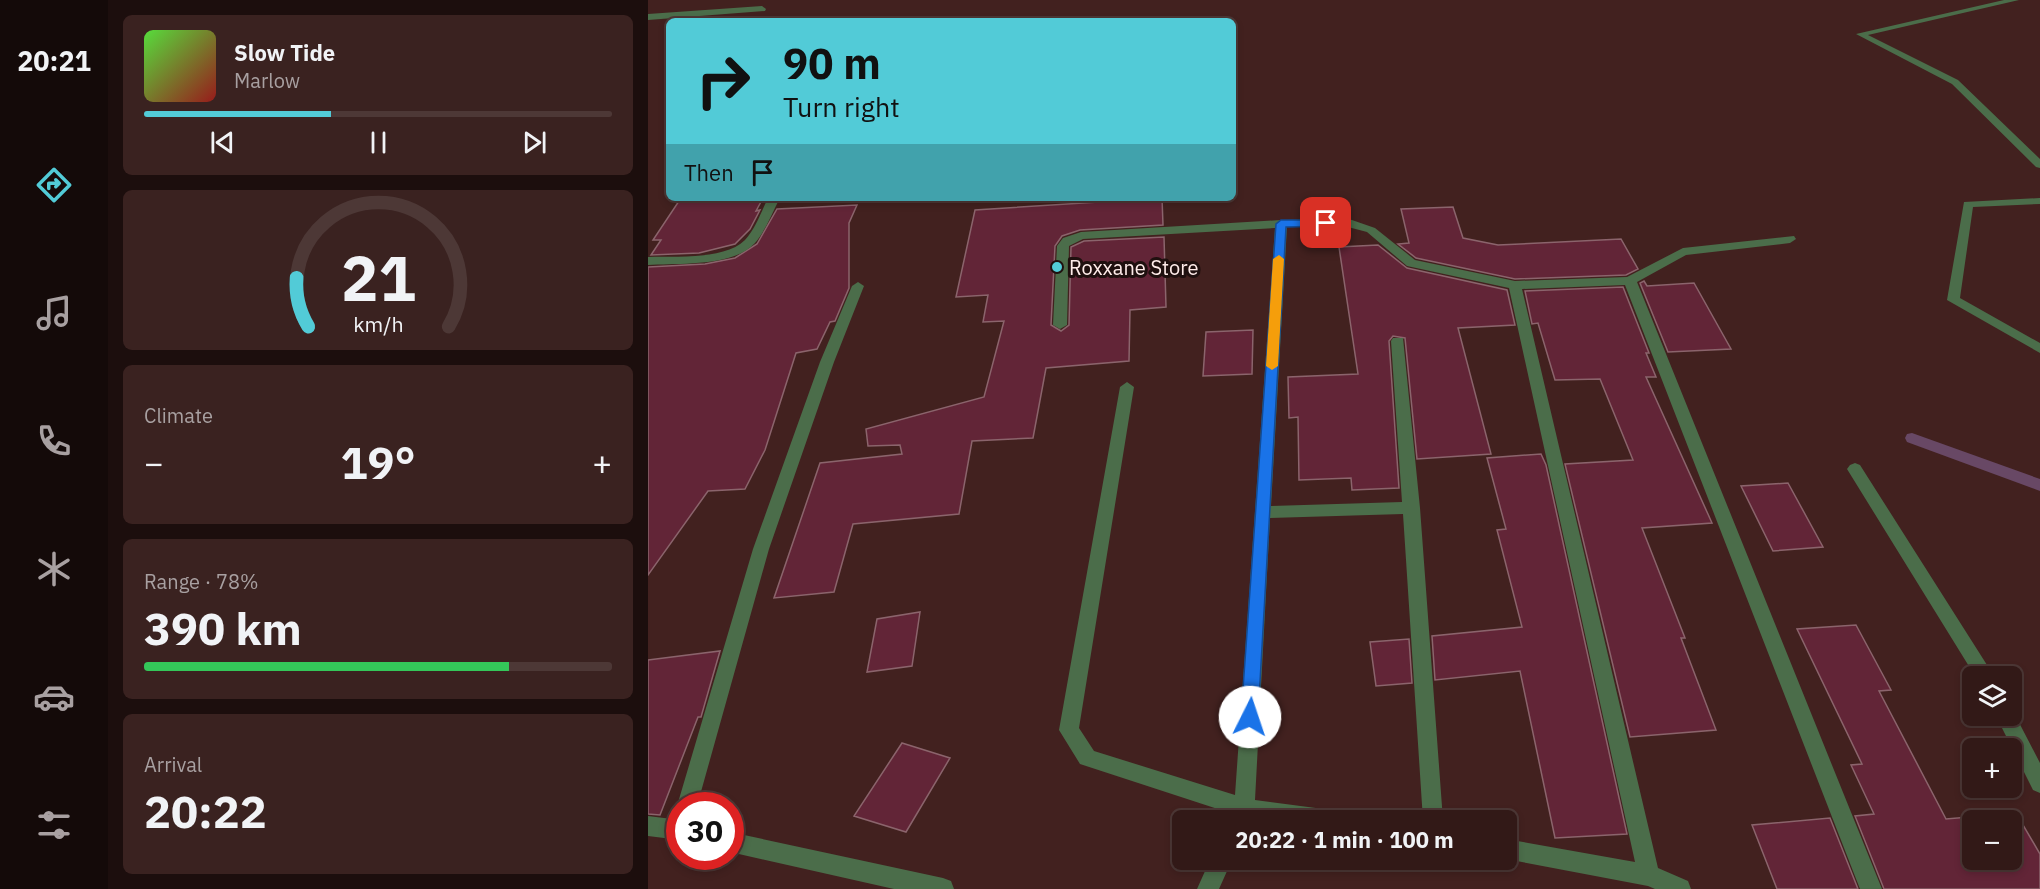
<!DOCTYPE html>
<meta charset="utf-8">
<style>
:root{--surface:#321917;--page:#3a2220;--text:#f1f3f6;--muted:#a8a0a1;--line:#4d3836;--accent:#52cbd7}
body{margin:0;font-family:"IBM Plex Sans",sans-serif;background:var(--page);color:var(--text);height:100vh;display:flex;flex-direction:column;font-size:22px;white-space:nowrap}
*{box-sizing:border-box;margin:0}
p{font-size:20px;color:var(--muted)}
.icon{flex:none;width:33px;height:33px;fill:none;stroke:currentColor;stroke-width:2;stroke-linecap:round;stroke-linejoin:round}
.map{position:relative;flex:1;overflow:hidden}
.panel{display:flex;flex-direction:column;gap:15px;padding:15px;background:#1c0e0d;width:540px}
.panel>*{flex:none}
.guide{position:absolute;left:18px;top:18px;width:570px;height:183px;border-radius:9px;box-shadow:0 3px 9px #0003,0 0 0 2px var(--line);background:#52cbd7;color:#111;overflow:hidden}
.fabs{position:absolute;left:1314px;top:666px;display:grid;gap:12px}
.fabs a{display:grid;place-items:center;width:60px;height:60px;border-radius:9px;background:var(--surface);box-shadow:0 3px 9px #0003,0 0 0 2px var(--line);font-size:30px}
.speed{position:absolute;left:18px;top:792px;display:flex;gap:12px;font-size:30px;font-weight:700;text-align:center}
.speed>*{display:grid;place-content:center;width:78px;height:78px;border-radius:50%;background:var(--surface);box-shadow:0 3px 9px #0003,0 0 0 2px var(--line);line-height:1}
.speed .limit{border:9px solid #d22;background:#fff;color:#111}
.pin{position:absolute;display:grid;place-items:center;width:51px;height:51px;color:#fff;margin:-26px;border-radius:12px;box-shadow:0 3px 9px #0006}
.me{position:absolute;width:66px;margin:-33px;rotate:4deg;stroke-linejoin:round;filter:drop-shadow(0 0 4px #0008)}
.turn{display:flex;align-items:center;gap:21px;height:126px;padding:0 18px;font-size:27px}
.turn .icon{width:78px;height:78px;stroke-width:2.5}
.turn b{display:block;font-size:42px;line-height:51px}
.then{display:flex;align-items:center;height:57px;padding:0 18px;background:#0003;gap:12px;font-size:22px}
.big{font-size:45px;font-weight:800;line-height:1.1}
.panel .widget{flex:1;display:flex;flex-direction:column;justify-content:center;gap:9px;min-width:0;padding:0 21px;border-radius:9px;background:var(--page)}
.panel .dial{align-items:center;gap:0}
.dial svg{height:156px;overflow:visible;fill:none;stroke:var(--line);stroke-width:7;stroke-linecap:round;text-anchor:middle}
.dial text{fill:var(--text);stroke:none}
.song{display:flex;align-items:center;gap:18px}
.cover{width:72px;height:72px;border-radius:9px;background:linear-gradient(135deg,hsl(110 70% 55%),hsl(0 70% 35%))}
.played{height:6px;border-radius:3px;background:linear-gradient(90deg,var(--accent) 40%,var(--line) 40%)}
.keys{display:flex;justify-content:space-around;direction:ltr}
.heat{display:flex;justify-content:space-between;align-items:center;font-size:33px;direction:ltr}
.charge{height:9px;border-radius:4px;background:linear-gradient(90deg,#34c759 78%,var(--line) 0)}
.trip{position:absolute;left:524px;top:810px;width:345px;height:60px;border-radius:9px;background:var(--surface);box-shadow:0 3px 9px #0003,0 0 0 2px var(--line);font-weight:800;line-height:60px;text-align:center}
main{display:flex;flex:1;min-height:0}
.tabs{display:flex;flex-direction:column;width:108px;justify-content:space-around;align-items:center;background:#140a09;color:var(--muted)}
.tabs .icon{width:42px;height:42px}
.tabs .on{color:var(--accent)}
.tabs b{font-size:27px;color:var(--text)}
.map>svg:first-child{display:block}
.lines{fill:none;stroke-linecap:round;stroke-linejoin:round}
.stream{fill:#684865;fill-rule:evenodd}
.building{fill:#622537;stroke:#8b646c;stroke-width:1.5;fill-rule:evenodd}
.service{fill:#4b6d4a;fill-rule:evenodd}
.minor{fill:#4b6d4a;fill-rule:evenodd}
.route{fill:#1a73e8;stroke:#114b97;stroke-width:1.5}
.slow{fill:#f59e0b}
.poi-dot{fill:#52cbd7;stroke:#1f100f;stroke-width:2}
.labels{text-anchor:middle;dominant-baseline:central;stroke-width:6;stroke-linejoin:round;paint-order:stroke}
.poi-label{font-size:20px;fill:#ffecea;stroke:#1f100f;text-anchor:start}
</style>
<main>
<nav class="tabs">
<b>20:21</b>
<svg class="icon on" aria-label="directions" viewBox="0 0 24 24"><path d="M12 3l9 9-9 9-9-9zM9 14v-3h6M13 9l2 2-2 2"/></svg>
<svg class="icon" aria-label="music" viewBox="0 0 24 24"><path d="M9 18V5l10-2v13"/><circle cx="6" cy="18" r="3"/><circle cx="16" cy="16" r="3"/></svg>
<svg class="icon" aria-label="phone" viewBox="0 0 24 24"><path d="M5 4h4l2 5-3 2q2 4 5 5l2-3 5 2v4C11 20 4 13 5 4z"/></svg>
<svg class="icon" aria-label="climate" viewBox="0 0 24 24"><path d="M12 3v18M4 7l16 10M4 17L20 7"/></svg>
<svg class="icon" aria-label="car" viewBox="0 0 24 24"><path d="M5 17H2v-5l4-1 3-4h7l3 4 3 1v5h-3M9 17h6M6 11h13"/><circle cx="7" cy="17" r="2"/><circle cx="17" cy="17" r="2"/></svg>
<svg class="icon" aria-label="filters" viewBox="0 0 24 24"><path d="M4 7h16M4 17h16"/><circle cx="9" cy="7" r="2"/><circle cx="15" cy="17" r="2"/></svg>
</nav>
<section class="panel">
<div class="widget">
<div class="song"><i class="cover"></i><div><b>Slow Tide</b><p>Marlow</p></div></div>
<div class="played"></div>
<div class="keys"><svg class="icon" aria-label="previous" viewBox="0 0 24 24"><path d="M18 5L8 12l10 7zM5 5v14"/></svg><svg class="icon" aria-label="pause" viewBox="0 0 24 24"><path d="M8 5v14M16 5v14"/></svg><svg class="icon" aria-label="next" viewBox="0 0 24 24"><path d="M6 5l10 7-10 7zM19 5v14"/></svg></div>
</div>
<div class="widget dial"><svg viewBox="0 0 100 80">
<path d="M14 69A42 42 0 1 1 86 69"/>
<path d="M14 69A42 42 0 0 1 8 44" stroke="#52cbd7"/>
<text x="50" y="56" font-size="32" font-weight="700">21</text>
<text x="50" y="72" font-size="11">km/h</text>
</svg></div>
<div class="widget"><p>Climate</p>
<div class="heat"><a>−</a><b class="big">19°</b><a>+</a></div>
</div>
<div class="widget"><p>Range · 78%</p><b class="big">390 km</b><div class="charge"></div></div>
<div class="widget"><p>Arrival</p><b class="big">20:22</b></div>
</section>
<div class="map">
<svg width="1392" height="889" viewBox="0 0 1392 889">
<rect width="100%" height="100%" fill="#42211f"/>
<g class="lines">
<!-- stream -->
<path class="stream" d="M 1264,433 L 1392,479 L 1392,491 L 1259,442 L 1257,438 L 1259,434 Z"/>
</g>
<!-- building -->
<path class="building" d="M 33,198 L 115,198 L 108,211 L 112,210 L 102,229 L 87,244 L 51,253 L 3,255 L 13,240 L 5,240 Z
M 514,198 L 515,225 L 432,230 L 414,236 L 407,246 L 403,325 L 413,331 L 421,325 L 423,247 L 436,241 L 516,237 L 518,307 L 482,310 L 481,361 L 398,368 L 385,438 L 324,441 L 311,514 L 205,524 L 186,592 L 126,598 L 172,463 L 254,454 L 252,445 L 220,446 L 218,429 L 336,397 L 356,321 L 335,322 L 340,295 L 308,297 L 327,210 Z
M 209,205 L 201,223 L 201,288 L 187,321 L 182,322 L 169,349 L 148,353 L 117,450 L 97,489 L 60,491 L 0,575 L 0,267 L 57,264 L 87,258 L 109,244 L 129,209 Z
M 805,207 L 815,238 L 850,245 L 973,239 L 990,269 L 978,275 L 867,279 L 768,258 L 750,244 L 761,243 L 753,209 Z
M 730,245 L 759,268 L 859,290 L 867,325 L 810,328 L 843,454 L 769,459 L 757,338 L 745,336 L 741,341 L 751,488 L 704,490 L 703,478 L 651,480 L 650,417 L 641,418 L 640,377 L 710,374 L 691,247 Z
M 996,281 L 999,286 L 1046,283 L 1083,349 L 1020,352 L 992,283 Z
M 975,287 L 1001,353 L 998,353 L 1008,377 L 998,377 L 1064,523 L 994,528 L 1037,638 L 1033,638 L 1068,730 L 982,737 L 917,464 L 985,460 L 952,379 L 907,380 L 890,323 L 884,324 L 877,291 Z
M 605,330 L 604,374 L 555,376 L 558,332 Z
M 893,454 L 898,465 L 979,834 L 907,838 L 872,671 L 787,680 L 784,636 L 874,627 L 849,530 L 858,529 L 839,458 Z
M 1140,483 L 1175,547 L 1125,551 L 1093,486 Z
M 272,612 L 264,666 L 219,672 L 229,619 Z
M 1208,625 L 1243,690 L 1231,691 L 1298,819 L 1368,813 L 1392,854 L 1392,889 L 1236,889 L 1207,816 L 1226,814 L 1203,765 L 1214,764 L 1149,629 ZM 1324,820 L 1364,820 L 1364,860 L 1324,860 Z
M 761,639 L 764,683 L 728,686 L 722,642 Z
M 72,651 L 53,717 L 50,717 L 12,815 L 0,814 L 0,660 Z
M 254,743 L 302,758 L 258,832 L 206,816 Z
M 1182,818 L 1210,889 L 1129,889 L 1104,825 Z"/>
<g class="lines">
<!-- service -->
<path class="service" d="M 114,6 L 118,9 L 117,11 L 0,20 L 0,14 Z"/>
<!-- minor -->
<path class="minor" d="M 1356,0 L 1371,0 L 1220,35 L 1310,80 L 1392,159 L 1392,168 L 1388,167 L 1304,84 L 1208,34 Z
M 120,198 L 132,198 C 124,213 118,230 107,243 C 86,267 30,263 0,265 L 0,257 C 27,256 77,260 97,240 C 108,228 113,212 120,198 Z
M 1392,198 L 1392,204 L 1325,207 L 1312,298 L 1392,343 L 1392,353 L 1299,300 L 1316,202 Z
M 701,219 L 727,228 L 767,260 L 867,281 L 979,277 L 1035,248 L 1146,236 L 1148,239 L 1142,243 L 1038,255 L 989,282 L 1234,889 L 1212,889 L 977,285 L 874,289 L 1010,868 L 1040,881 L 1043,889 L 1007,889 L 1000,886 L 858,859 L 858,839 L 987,862 L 861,288 L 759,266 L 719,232 L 700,227 L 639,227 L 623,506 L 754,502 L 743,341 L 745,338 L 755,338 L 772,508 L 795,820 L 775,820 L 755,514 L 622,518 L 607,800 L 683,810 L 690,813 L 693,820 L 601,819 L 580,820 L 582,813 L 432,764 L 411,730 L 472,387 L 479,382 L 486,387 L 431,728 L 446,751 L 587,795 L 627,228 L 435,239 L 421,246 L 419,325 L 412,329 L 405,325 L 409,246 L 415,238 L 433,232 L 633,220 Z
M 210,282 L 216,286 L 186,362 L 121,549 L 49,806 L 32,806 L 32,812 L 29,806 L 105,549 L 172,362 L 204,286 Z
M 1207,463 L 1212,465 L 1346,676 L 1327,676 L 1199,469 L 1202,465 Z
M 1364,709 L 1392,763 L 1392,793 L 1385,790 L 1348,716 L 1364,716 Z
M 0,816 L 32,820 L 32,840 L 0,836 Z
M 82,832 L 295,878 L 303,881 L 306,889 L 246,889 L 82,852 Z
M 562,860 L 584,860 L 571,889 L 549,889 Z"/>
</g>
<!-- route -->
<path class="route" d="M 633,220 L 678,220 L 683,223 L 678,226 L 638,227 L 610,717 L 608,722 L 602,725 L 596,722 L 593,717 L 628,224 Z"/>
<!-- slow -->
<path class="slow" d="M 631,255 L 636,259 L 630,366 L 624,370 L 618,366 L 625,259 Z"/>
<!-- markers -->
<circle class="poi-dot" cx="409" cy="267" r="6"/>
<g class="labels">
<!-- poi labels -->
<g class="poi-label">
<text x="421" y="267">Roxxane Store</text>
</g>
</g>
</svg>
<div class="fabs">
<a><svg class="icon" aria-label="layers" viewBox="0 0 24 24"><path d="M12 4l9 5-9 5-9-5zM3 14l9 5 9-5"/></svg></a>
<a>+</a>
<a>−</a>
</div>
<div class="speed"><div class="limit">30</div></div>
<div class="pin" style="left:678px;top:223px;background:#d93025"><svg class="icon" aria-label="arrive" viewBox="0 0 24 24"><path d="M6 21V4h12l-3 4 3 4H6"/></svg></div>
<svg class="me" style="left:602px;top:717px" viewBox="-20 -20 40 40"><circle r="19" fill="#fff"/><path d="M0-13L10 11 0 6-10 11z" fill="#1a73e8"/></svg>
<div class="trip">20:22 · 1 min · 100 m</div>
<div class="guide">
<div class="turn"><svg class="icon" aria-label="right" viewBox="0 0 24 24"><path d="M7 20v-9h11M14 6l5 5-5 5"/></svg><div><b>90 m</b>Turn right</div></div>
<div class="then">Then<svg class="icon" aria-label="arrive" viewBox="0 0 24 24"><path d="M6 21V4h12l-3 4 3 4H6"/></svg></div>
</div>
</div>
</main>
